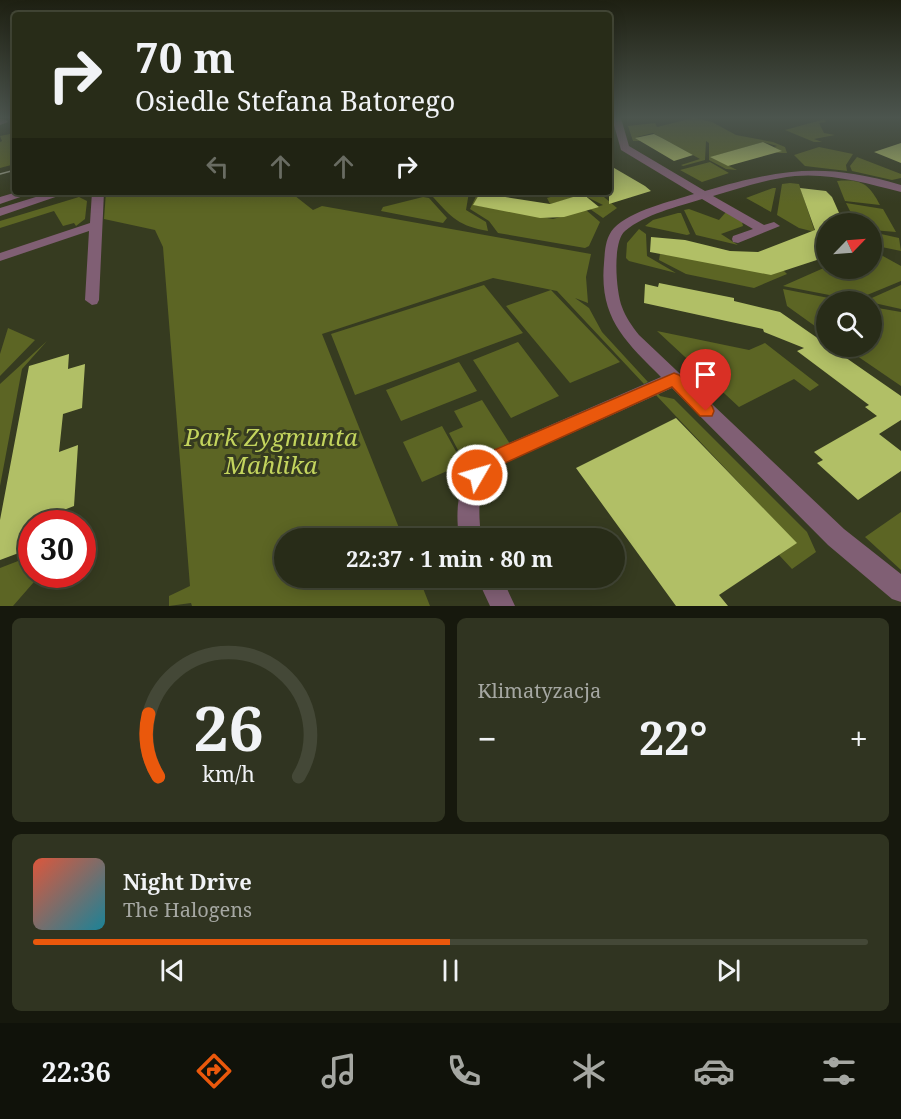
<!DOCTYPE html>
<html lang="pl">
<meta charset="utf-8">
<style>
:root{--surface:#282c18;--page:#303421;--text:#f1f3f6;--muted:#a5a7a2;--line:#444837;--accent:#ea580c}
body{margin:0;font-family:"Noto Serif",serif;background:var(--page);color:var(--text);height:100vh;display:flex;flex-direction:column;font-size:22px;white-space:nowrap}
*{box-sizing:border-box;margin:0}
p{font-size:20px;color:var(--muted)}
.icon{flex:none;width:33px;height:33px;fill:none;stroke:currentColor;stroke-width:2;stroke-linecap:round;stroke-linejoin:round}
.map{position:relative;height:606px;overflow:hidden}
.panel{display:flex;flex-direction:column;gap:12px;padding:12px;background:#16180d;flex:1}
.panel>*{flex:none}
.guide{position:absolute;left:12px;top:12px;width:600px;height:183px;border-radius:6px;box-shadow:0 3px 15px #0003,0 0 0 2px var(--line);background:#282c18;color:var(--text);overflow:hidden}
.needle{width:39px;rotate:65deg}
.tools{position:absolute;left:816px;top:213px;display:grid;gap:12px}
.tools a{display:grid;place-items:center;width:66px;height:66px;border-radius:50%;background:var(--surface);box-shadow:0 3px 15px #0003,0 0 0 2px var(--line);font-size:30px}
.speed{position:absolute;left:18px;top:510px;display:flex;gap:12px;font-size:30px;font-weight:700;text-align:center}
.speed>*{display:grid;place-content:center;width:78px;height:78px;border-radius:50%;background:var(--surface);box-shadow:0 3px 15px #0003,0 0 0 2px var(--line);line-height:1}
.speed .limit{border:9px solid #d22;background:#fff;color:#111}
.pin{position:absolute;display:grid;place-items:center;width:51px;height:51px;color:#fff;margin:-62px -26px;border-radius:50% 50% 50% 0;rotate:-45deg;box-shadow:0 0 6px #0007}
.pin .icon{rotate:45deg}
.me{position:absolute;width:66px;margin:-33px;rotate:52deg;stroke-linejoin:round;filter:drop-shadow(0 0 4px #0008)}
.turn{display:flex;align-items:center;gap:21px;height:126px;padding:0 24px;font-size:27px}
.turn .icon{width:78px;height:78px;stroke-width:2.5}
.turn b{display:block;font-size:42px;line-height:51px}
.lanes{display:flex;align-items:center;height:57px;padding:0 24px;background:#0003;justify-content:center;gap:30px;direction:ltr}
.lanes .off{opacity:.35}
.big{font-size:45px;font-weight:700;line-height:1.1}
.panel .tile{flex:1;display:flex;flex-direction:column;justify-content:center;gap:9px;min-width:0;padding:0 21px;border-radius:9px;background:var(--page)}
.panel .dial{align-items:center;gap:0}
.dial svg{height:156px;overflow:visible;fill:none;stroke:var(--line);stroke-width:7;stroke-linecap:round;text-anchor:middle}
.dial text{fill:var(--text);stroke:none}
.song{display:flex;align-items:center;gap:18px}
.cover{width:72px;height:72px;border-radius:9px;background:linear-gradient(135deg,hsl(10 70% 55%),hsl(190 70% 35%))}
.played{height:6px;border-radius:3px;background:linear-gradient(90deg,var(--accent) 50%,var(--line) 50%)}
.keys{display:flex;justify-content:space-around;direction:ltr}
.heat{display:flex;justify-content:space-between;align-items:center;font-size:33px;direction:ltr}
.panel .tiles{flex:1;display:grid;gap:12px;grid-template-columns:1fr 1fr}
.tile:last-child{grid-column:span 2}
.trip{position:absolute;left:274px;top:528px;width:351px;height:60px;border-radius:30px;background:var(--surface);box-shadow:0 3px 15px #0003,0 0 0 2px var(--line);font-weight:700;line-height:60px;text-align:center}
.tab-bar{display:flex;height:96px;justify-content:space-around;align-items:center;background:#10120a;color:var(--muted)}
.tab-bar .icon{width:42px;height:42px}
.tab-bar .on{color:var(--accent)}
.tab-bar b{font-size:27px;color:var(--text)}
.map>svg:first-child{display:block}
.green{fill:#5c6524}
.building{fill:#b1bf66}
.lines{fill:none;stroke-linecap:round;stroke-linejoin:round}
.minor{fill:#805f74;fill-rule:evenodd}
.tram{stroke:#939782;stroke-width:1.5}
.route{fill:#ea580c;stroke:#983908;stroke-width:1.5}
.labels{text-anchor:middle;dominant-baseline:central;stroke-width:6;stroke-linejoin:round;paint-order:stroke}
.near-park-label{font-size:24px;font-style:italic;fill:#c3d45d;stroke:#363b20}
</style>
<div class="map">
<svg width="901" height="606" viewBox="0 0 901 606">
<rect width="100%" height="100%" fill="#363b20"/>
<!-- green -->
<path class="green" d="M 693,118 L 712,122 L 736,135 L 773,142 L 785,147 L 787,153 L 776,153 L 781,151 L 774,147 L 777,146 L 763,142 L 711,157 L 737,170 L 726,169 L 709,160 L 709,143 L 706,141 L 705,160 L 683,166 L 681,165 L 700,159 L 653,133 L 637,137 L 643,141 L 633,141 L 628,126 L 655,123 L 657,127 Z
M 825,119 L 826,122 L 819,123 L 824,133 L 835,135 L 814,139 L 822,142 L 814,142 L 785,130 Z
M 15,133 L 15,164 L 0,168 L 0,142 L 2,141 L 0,136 Z
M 819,147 L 853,154 L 846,165 L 847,171 L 805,166 L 794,155 Z
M 857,157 L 901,174 L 901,178 L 892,180 L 852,171 L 850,166 Z
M 710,162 L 729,173 L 702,182 L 680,170 Z
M 837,181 C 862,179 869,184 880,205 L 845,201 Z
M 790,183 L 799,184 L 815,232 L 799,228 L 777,215 L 782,184 Z
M 773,188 L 776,188 L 771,212 L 746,198 Z
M 106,192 L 290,192 L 313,210 L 322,206 L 591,254 L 586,277 L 588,303 L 575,298 L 589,308 L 602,332 L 648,382 L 644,384 L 557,291 L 493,278 L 322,334 L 403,538 L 285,538 L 285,578 L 419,578 L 430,606 L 192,606 L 191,603 L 169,606 L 169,596 L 190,586 L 163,247 L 155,230 L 104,219 Z
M 442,192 L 469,192 L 466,210 L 486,222 L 488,231 C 459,226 452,218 433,197 L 434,194 Z
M 478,192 L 480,193 L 474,205 L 553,219 L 586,210 L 600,222 L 589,246 L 585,248 L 498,233 L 489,221 L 470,209 Z
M 567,192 L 598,192 L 617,208 L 603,218 L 590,209 L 603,205 L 583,195 L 550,204 L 547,198 Z
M 79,197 L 87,201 L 85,219 L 76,226 L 74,223 L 63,226 L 54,211 L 0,228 L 0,221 Z
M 423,197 L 429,198 L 447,218 L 443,223 L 381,211 L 383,207 Z
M 846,203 L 883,209 L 896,232 L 872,230 L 872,224 L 856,223 Z
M 689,209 L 719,220 L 726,212 L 742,222 L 743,226 L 721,234 L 738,245 L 696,235 L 684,210 Z
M 678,213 L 681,213 L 690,234 L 687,235 L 645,226 L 653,220 Z
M 639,229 L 646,234 L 647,256 L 676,273 L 629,261 L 626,258 L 627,243 Z
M 872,232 L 899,238 L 901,251 L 872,245 Z
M 872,250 L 901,266 L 901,281 L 855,300 L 783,286 L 826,267 L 872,268 Z
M 660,254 L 783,270 L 787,274 L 754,288 L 686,274 L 659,260 Z
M 484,285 L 523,333 L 355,395 L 331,334 Z
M 901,285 L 901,309 L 865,301 Z
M 783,289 L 844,301 L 826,302 L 826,334 L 787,306 Z
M 551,290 L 620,362 L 570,383 L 506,306 Z
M 872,307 L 901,312 L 901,386 L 844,347 L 872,346 Z
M 8,328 L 35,340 L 0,376 L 0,354 Z
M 657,331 L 749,350 L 765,343 L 819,385 L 810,391 L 794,379 L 739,407 Z
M 47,341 L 22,369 L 0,486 L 0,384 Z
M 518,342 L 559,396 L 511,418 L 473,360 Z
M 459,362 L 477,391 L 401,421 L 386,390 Z
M 657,392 L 660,396 L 674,399 L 807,532 L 816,552 L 792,569 L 779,555 L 796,543 L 654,393 Z
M 482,400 L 510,444 L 490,453 L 468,469 L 449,433 L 463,427 L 454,411 Z
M 442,426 L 463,464 L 422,482 L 403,442 Z
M 901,512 L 901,570 L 865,537 Z
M 31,556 L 32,574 L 40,575 L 13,606 L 0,606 L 0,568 Z"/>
<!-- building -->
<path class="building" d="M 654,134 L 662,138 L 693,155 L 674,161 L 635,138 Z
M 763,142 L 782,151 L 728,166 L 710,157 Z
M 901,143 L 901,163 L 874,152 Z
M 609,165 L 645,186 L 651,191 L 609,204 Z
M 800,188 L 826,191 L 832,197 L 844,224 L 826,224 L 826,257 L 771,275 L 650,252 L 651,237 L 685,240 L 730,251 L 758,252 L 815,230 Z
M 480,193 L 550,204 L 583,194 L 599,207 L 564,217 L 540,218 L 473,205 Z
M 659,283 L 734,298 L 734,301 L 780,312 L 901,396 L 901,420 L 879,434 L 901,451 L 901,471 L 858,500 L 817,463 L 823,460 L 814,452 L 877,416 L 865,407 L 869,405 L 797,351 L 804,348 L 764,332 L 763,329 L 644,303 L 645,284 L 658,287 Z
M 69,354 L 68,369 L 85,364 L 82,408 L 63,414 L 59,452 L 78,445 L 74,506 L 51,515 L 50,524 L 32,524 L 32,548 L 0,560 L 0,520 L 29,366 Z
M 676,418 L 797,543 L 719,595 L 728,606 L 676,606 L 576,468 Z"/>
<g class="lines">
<!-- minor -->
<path class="minor" d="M 612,118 L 621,118 L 629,146 L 705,191 C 780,169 824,162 901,185 L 901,192 C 866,183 831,173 795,176 C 767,179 740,188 713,196 L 764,225 L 774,222 L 780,226 L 738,243 L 733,242 L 732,239 L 733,236 L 753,229 L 702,199 C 677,207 645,214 625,231 C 612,242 616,292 622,307 C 626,318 632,326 639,335 L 844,529 L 901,574 L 901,602 L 892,599 L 828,545 L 672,388 L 505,463 C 476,490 478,502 481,538 L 459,538 C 454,499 460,477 491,451 L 661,377 C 625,341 599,318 604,263 C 605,251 605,238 614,228 C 630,211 672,201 694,194 L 621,150 Z
M 0,119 L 6,120 L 8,122 L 0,125 Z
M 17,192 L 35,192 L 0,204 L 0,197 Z
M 52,192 L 70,192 L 0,216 L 0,208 Z
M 92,192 L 104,192 L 99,300 L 97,304 L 92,305 L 85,300 L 89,231 L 0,261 L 0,253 L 90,223 Z
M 477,578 L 502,578 L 515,606 L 490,606 Z"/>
<!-- tram -->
<path class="tram" d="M 0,174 L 15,170"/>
</g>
<!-- sky -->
<linearGradient id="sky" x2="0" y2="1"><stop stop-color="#1e2012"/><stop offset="0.58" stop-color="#4c554e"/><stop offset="1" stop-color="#4c554e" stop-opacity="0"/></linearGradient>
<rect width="901" height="203" fill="url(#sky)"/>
<!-- route -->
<path class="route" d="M 674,373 L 679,375 L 712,406 L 714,411 L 712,416 L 700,416 L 672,387 L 505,463 L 477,484 L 470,481 L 467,475 L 470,469 L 492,451 Z"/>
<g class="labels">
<!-- near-park labels -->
<g class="near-park-label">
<text x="271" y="436">Park Zygmunta<tspan x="271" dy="28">Mahlika</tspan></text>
</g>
</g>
</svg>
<div class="tools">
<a><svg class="needle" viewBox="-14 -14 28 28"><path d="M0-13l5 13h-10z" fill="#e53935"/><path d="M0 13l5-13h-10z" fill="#a5a7a2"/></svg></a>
<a><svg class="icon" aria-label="search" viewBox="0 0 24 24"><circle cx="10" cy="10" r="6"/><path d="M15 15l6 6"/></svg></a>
</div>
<div class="speed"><div class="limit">30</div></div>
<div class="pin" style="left:706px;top:411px;background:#d93025"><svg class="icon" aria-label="arrive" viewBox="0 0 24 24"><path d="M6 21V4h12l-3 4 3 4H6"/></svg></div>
<svg class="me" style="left:477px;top:475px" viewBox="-20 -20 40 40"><circle r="17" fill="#ea580c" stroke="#fff" stroke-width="3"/><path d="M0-11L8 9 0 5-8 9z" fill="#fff"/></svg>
<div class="trip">22:37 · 1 min · 80 m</div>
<div class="guide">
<div class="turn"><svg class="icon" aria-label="right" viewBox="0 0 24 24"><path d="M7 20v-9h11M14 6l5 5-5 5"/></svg><div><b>70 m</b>Osiedle Stefana Batorego</div></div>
<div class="lanes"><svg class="icon off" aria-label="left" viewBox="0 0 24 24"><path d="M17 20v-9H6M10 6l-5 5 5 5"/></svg><svg class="icon off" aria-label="ahead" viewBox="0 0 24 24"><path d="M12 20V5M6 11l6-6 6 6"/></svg><svg class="icon off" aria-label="ahead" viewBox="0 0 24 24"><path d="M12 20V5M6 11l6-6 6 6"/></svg><svg class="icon" aria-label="right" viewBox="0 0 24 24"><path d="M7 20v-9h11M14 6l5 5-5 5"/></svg></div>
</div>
</div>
<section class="panel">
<div class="tiles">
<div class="tile dial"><svg viewBox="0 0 100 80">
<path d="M14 69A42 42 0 1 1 86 69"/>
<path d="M14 69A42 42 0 0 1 9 37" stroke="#ea580c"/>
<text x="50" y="56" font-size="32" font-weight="700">26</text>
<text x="50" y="72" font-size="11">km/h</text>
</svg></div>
<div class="tile"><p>Klimatyzacja</p>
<div class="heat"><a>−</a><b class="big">22°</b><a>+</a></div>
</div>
<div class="tile">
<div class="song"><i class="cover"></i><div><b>Night Drive</b><p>The Halogens</p></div></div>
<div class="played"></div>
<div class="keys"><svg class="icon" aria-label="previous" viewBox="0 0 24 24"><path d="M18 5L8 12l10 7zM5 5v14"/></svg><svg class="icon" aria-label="pause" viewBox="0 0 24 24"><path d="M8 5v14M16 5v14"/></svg><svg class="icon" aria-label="next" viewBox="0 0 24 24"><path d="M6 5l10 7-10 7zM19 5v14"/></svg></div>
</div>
</div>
</section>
<nav class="tab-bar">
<b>22:36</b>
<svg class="icon on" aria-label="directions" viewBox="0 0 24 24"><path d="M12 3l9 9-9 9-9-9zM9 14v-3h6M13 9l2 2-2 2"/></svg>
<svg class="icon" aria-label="music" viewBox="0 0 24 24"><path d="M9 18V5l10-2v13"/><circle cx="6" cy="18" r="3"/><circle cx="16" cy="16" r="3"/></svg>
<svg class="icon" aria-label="phone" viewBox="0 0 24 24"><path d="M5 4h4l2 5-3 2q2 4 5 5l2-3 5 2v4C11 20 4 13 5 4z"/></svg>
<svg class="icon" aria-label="climate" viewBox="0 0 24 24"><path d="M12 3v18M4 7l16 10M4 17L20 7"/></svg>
<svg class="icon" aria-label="car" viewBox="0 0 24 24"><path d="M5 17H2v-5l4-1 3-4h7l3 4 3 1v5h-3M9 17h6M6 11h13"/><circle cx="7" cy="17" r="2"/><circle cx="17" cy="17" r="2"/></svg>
<svg class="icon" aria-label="filters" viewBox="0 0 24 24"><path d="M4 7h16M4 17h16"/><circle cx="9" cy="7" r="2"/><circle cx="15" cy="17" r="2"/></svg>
</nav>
